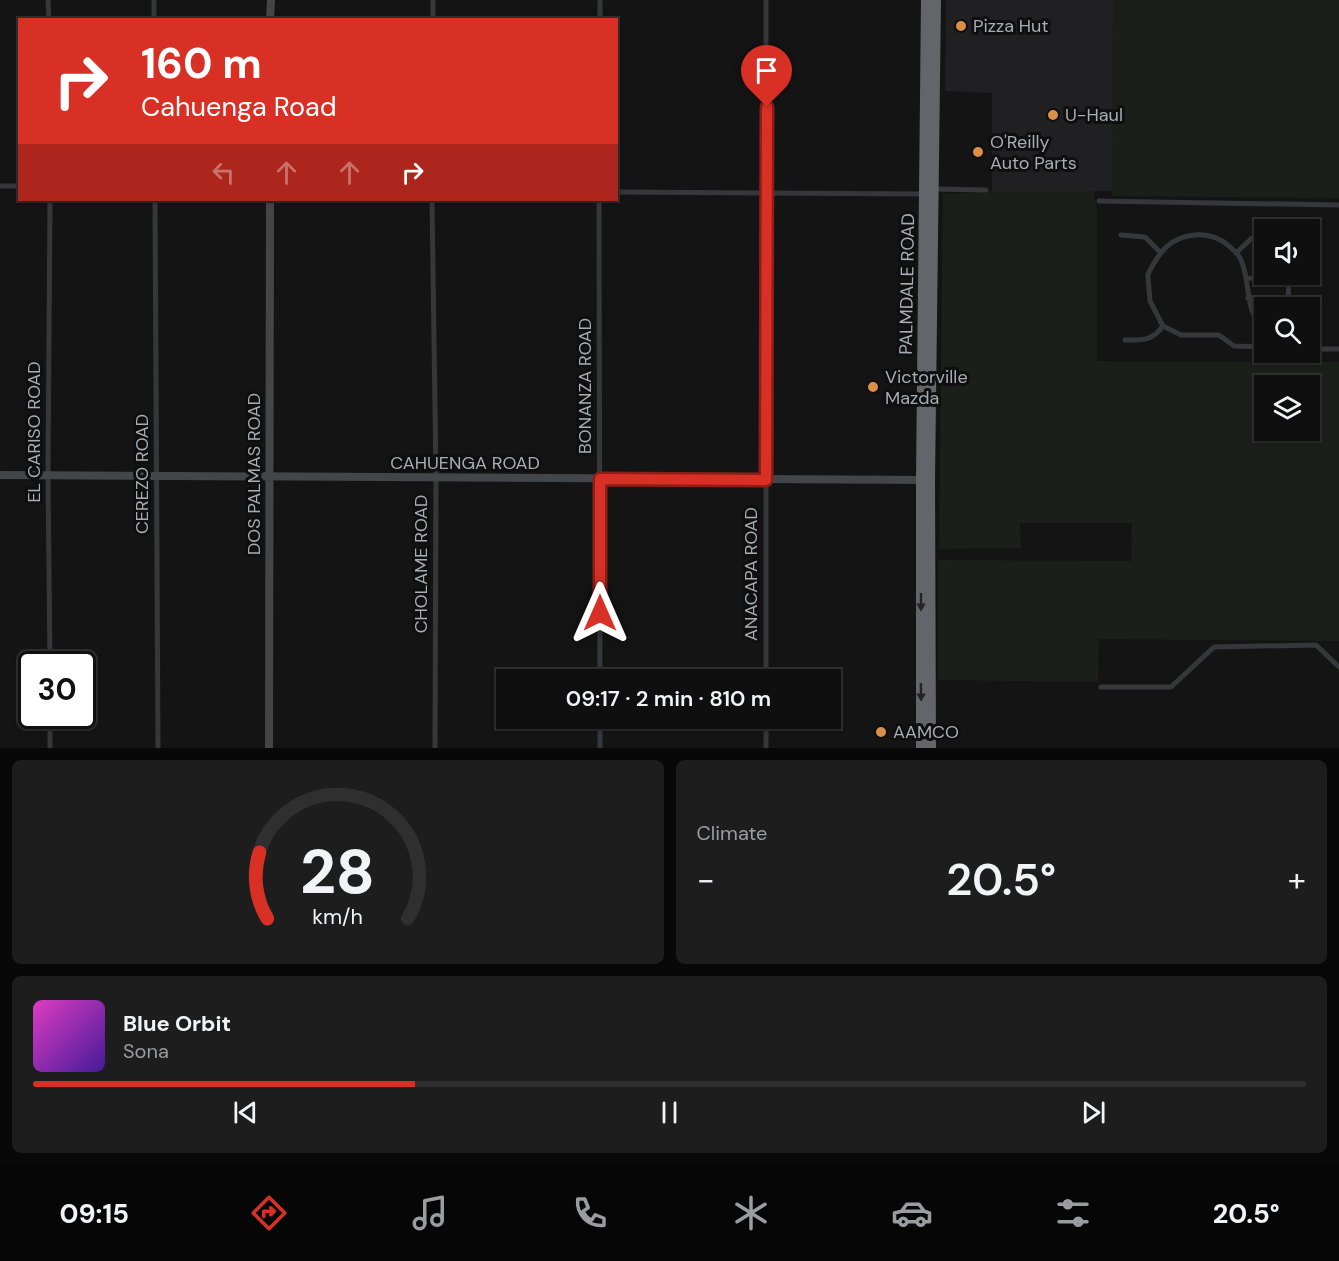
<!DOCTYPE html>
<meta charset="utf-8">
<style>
:root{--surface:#0f0f10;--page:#1d1d1e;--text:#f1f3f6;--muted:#9b9c9f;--line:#2f2f30;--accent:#d93025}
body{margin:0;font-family:"DM Sans",sans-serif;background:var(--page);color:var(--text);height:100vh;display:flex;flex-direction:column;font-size:22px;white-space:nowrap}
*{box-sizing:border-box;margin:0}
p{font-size:20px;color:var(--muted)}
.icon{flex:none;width:33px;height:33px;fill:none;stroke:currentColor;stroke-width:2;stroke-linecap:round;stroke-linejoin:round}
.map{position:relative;height:748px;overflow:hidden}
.panel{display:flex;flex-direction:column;gap:12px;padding:12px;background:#080809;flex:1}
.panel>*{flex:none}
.hud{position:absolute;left:18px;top:18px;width:600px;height:183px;border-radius:0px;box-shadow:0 2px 4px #0004,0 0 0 2px var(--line);background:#d93025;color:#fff;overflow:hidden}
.buttons{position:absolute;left:1254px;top:219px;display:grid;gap:12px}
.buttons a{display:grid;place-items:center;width:66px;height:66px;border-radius:0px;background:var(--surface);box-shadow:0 2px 4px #0004,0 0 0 2px var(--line);font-size:30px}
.speed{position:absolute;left:18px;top:651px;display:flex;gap:12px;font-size:30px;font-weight:700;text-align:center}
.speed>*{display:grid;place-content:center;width:78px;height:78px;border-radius:50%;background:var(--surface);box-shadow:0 2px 4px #0004,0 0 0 2px var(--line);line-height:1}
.speed .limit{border:3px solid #111;border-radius:9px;background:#fff;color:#111}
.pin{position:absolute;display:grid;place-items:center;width:51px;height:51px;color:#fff;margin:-62px -26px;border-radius:50% 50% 50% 0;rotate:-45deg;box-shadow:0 0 6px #0007}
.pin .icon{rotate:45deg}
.me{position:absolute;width:66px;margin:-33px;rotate:0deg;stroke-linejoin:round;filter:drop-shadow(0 0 4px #0008)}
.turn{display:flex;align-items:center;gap:21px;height:126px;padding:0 24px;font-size:27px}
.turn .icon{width:78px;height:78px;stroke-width:2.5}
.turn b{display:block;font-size:42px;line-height:51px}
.lanes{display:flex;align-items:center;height:57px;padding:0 24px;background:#0003;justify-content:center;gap:30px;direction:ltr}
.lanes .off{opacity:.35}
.big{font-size:45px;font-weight:600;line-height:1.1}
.panel .widget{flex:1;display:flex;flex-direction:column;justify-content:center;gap:9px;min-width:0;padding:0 21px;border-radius:9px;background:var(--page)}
.panel .dial{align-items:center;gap:0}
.dial svg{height:156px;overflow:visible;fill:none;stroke:var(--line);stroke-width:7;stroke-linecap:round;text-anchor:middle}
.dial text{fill:var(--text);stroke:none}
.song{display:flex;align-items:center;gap:18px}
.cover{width:72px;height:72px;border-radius:9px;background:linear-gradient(135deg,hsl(310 70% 55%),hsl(260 70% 35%))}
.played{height:6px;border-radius:3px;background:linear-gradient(90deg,var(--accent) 30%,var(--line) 30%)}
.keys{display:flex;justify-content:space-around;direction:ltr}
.heat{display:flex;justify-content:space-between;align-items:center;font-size:33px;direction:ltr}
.panel .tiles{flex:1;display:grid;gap:12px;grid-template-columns:1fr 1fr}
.widget:last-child{grid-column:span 2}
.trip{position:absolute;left:496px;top:669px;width:345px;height:60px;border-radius:0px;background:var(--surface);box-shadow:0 2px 4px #0004,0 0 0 2px var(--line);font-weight:600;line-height:60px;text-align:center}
.tab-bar{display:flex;height:96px;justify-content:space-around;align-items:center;background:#060606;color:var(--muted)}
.tab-bar .icon{width:42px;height:42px}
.tab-bar .selected{color:var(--accent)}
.tab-bar b{font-size:27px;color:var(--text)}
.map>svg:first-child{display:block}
.built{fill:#202022}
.green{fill:#1b1f1a;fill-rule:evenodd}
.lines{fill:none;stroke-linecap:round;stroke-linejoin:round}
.street{stroke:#35373a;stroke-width:5}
.secondary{stroke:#434649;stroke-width:8}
.highway{stroke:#62656a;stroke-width:10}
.oneway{fill:#242426}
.route-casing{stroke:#8d1f18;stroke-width:15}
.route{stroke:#d93025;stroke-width:10}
.poi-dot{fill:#db8f46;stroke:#0f0f10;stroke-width:2}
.labels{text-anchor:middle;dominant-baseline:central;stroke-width:6;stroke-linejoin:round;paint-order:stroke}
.poi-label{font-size:18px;fill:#a7adb4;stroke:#0f0f10;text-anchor:start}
.street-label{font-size:18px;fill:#a7adb4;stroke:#0f0f10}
</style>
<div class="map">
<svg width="1339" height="748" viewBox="0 0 1339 748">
<rect width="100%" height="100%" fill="#141415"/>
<!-- built -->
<path class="built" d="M 946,0 L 1114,0 L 1113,191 L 992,191 L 992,93 L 945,91 Z"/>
<!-- green -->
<path class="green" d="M 1114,0 L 1339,0 L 1339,198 L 1112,196 Z
M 992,191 L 1094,191 L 1097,212 L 1097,361 L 1339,362 L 1339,641 L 1099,639 L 1098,682 L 938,680 L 938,560 L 1131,561 L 1132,523 L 1020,523 L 1021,548 L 939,549 L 943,194 ZM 1264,386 L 1310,386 L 1310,430 L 1264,430 Z"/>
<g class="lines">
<!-- street -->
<path class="street" d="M 48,0 L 49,20
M 154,0 L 154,20
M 433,20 L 433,0
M 600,20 L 600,0
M 0,186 L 20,186
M 934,189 L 986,190
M 616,192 L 924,194
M 155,200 L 158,748
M 432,200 L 436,478 L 435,748
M 599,200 L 600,680
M 1099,201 L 1339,205
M 1121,235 L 1145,237 L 1160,252
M 1236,253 L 1252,238 L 1264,237
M 1246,278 L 1286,279 L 1289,281 L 1288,298 L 1248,298
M 1264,329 C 1244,311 1251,282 1241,260 C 1239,254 1233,250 1229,246 C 1220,238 1208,234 1195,235 C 1169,237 1159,253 1148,274 L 1148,277 L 1150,301 L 1163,326 L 1181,335 L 1219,335 L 1234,346 L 1264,347
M 1125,340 C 1143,340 1152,341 1163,326
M 1310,349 L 1339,349
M 50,664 L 48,476 L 50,200
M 766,680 L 766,0
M 1101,687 L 1171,687 L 1214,647 L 1316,645 L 1339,667
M 50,716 L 50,748
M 766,718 L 766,748
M 600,748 L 600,718"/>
<!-- secondary -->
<path class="secondary" d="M 270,20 L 271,0
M 0,475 L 925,480
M 269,748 L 270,200"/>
<!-- highway -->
<path class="highway" d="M 921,748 L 921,480 L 926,0
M 931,748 L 930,480 L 936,0"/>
</g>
<!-- one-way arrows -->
<defs><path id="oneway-solid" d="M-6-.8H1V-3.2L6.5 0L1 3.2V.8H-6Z" transform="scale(1.5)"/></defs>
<g class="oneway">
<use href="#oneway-solid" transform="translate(921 602) rotate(90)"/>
<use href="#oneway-solid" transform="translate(921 692) rotate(89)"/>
</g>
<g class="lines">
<defs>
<path id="route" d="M 600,613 L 600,479 L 766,480 L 767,107"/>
</defs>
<!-- route casing -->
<use href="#route" class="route-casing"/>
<!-- route -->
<use href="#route" class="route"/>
</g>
<!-- markers -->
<g class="poi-dot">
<circle cx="961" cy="26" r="6"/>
<circle cx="1053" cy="115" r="6"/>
<circle cx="978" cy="152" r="6"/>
<circle cx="873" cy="387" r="6"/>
<circle cx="881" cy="732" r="6"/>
</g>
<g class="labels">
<!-- poi labels -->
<g class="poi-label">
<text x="973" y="26">Pizza Hut</text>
<text x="1065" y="115">U-Haul</text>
<text x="990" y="142">O'Reilly<tspan x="990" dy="21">Auto Parts</tspan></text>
<text x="885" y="377">Victorville<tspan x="885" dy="21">Mazda</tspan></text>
<text x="893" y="732">AAMCO</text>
</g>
<!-- street labels -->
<g class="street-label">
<text transform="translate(907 284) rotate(-89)">PALMDALE ROAD</text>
<text transform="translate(585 386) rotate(-90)">BONANZA ROAD</text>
<text transform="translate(34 432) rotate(-90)">EL CARISO ROAD</text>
<text x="465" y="463">CAHUENGA ROAD</text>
<text transform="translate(142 474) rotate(-90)">CEREZO ROAD</text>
<text transform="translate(254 474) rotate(-90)">DOS PALMAS ROAD</text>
<text transform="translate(421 564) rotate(-90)">CHOLAME ROAD</text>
<text transform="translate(751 574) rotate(-90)">ANACAPA ROAD</text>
</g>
</g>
</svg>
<div class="buttons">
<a><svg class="icon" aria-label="sound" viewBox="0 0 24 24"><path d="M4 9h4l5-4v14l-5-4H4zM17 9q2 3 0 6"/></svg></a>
<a><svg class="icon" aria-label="search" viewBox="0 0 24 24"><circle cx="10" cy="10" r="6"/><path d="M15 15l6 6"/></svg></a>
<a><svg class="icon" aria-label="layers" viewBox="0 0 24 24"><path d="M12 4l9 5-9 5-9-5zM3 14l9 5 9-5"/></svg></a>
</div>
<div class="speed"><div class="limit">30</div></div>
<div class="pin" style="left:767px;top:107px;background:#d93025"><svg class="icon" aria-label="arrive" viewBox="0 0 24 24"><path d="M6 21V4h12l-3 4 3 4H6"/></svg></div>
<svg class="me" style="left:600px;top:613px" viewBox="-20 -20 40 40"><path d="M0-17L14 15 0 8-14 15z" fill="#d93025" stroke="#fff" stroke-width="4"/></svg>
<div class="trip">09:17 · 2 min · 810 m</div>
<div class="hud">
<div class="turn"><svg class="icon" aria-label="right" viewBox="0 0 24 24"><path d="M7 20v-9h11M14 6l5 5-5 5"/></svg><div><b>160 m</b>Cahuenga Road</div></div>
<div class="lanes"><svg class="icon off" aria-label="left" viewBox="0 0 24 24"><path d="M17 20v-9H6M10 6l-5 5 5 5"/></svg><svg class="icon off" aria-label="ahead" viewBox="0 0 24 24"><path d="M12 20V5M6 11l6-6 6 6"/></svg><svg class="icon off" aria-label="ahead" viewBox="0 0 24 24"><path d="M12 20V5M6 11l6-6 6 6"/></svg><svg class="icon" aria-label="right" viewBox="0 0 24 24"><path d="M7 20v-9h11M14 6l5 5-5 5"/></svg></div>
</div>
</div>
<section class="panel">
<div class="tiles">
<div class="widget dial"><svg viewBox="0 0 100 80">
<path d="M14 69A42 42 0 1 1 86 69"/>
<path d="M14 69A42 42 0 0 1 10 35" stroke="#d93025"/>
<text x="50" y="56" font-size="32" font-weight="700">28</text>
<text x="50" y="72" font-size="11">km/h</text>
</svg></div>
<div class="widget"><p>Climate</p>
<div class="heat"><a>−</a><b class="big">20.5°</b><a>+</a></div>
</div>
<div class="widget">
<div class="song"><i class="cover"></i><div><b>Blue Orbit</b><p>Sona</p></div></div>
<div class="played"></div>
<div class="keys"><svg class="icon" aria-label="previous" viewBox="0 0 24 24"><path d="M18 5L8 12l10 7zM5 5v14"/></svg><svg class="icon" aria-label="pause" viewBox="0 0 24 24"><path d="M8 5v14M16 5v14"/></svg><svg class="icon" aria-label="next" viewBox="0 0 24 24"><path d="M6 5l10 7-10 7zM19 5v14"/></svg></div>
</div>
</div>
</section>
<nav class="tab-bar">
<b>09:15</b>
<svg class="icon selected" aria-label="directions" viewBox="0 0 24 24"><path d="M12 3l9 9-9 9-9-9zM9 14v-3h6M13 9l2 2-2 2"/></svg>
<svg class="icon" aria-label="music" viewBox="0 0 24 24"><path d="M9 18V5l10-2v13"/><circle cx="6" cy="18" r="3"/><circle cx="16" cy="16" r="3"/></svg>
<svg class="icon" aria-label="phone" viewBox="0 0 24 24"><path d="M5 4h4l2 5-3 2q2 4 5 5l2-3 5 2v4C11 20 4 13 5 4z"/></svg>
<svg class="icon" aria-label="climate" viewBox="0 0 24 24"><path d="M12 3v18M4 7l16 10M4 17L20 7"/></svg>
<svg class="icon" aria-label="car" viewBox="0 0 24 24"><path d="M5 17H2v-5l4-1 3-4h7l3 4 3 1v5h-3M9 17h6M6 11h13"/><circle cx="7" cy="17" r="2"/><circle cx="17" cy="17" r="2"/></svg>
<svg class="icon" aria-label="filters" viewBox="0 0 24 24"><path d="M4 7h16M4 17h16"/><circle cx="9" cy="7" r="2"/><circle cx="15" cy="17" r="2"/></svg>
<b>20.5°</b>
</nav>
